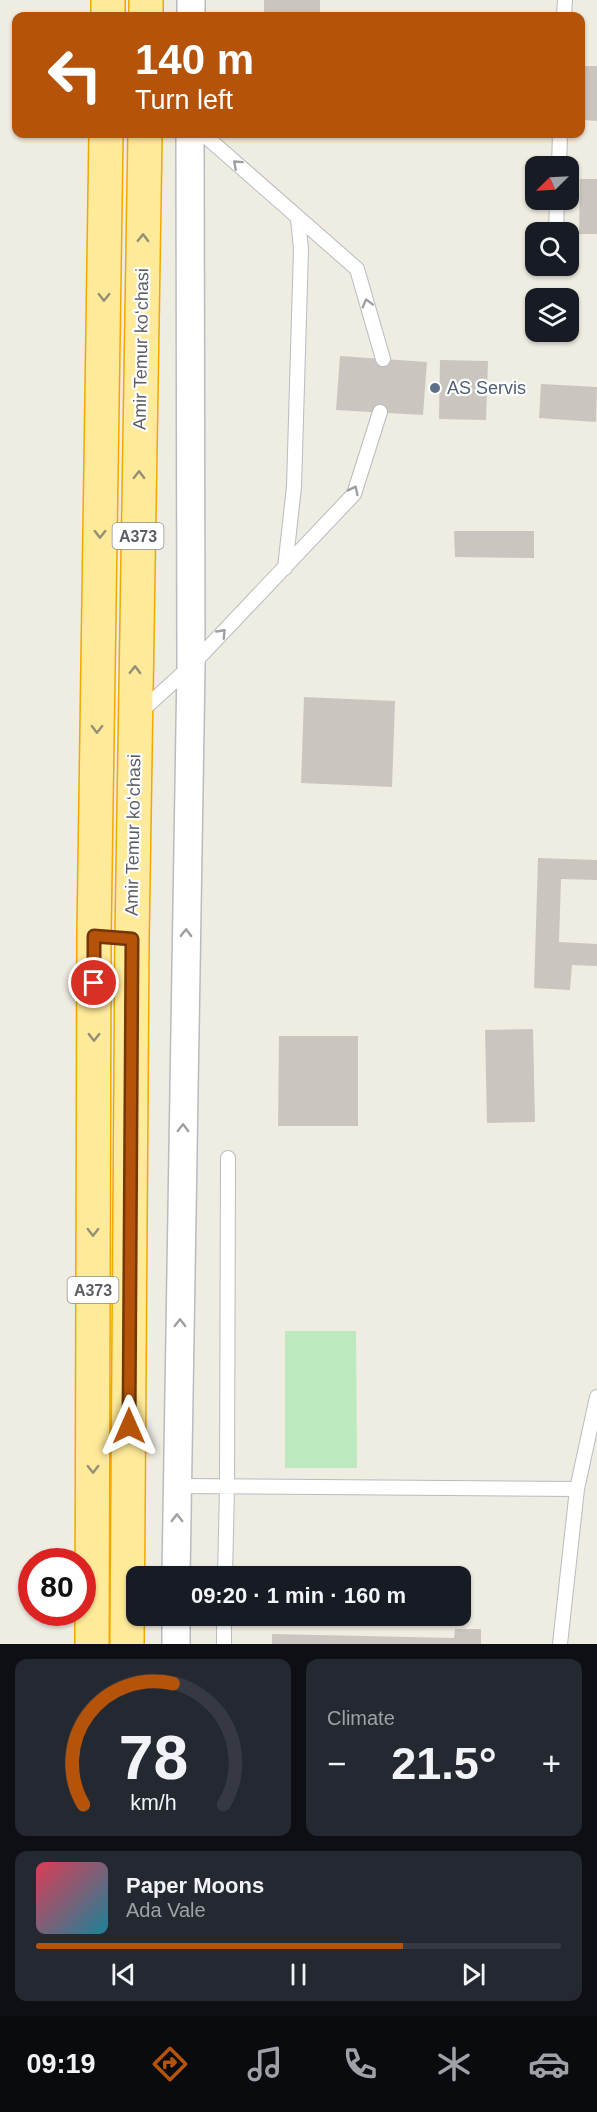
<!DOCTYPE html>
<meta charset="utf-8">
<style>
:root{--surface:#171b24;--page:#242831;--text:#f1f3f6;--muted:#9ea1a6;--line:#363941;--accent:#b45309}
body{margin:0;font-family:Arial,sans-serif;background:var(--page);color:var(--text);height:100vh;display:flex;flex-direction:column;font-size:22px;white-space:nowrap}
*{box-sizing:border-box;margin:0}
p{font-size:20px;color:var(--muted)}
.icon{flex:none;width:33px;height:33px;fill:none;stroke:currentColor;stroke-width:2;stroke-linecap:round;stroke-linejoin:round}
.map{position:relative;height:1644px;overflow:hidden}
.drawer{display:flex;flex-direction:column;gap:15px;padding:15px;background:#0d0f14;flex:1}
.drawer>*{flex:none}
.guide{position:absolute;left:12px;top:12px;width:573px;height:126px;border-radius:12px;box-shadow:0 2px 4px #0004;background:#b45309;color:#fff;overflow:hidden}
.needle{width:39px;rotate:246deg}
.tools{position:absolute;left:525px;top:156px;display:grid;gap:12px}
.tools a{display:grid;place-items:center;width:54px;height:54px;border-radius:12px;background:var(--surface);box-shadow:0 2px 4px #0004;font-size:30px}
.speed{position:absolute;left:18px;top:1548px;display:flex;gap:12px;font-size:30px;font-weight:700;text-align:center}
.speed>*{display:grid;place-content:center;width:78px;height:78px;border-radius:50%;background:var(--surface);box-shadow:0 2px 4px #0004;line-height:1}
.speed .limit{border:9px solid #d22;background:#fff;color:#111}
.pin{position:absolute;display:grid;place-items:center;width:51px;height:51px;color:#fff;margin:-26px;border:3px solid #fff;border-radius:50%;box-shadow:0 2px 6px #0007}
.me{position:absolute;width:66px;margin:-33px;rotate:0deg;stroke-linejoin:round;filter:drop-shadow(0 0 4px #0008)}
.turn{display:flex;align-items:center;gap:21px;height:126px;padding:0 24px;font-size:27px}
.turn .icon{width:78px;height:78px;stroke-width:2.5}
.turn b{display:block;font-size:42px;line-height:51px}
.big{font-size:45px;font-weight:700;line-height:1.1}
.drawer .tile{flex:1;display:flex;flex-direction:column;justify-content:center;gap:9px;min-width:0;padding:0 21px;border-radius:12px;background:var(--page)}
.drawer .dial{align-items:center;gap:0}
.dial svg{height:156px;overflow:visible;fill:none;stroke:var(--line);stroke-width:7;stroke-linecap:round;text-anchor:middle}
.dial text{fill:var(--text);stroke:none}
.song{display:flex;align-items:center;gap:18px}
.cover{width:72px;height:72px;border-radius:9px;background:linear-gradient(135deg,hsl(350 70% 55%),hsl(190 70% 35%))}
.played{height:6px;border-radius:3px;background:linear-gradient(90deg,var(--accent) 70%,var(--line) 70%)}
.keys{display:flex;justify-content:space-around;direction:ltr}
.heat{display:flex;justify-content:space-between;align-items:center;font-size:33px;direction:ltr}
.drawer .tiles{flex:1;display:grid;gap:15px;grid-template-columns:1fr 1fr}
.tile:last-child{grid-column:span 2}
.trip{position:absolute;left:126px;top:1566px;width:345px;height:60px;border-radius:12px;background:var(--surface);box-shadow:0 2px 4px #0004;font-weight:700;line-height:60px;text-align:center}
.menu{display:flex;height:96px;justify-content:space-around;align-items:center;background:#090b0e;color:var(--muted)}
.menu .icon{width:42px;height:42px}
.menu .active{color:var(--accent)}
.menu b{font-size:27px;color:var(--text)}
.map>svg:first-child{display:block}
.green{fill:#bce9bd}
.building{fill:#cac6bf}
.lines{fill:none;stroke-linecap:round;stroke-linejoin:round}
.service-casing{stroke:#b8bbc0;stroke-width:16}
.minor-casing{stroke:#b8bbc0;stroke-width:30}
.trunk-casing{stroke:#f2a800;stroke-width:36}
.service{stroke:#fff;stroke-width:14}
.minor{stroke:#fff;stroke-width:27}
.trunk{stroke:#ffea99;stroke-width:33}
.oneway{stroke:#9d9fa3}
.oneway2{stroke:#949077}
.route-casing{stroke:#753606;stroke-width:15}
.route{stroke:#b45309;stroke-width:10}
.service-dot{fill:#5c6f8a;stroke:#fff;stroke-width:2}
.labels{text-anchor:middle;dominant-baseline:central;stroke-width:4.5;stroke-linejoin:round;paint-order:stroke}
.shield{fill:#fff;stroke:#8c8f93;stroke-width:1.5}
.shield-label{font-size:16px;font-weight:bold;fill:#5b5f65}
.street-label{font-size:18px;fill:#5b5f65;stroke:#fff}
.service-label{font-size:18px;fill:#4e5e75;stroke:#fff;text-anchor:start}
</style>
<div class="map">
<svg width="597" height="1644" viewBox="0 0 597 1644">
<rect width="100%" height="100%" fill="#efece2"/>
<!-- green -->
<path class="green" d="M 285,1331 L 356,1331 L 357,1468 L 285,1468 Z"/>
<!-- building -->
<path class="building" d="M 264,0 L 320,0 L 320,16 L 264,16 Z
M 584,66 L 597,66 L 597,121 L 584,120 Z
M 580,179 L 597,179 L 597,234 L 579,234 Z
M 340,356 L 427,362 L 423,415 L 336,410 Z
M 440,360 L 488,361 L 486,420 L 439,419 Z
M 541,384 L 597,387 L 596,422 L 539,418 Z
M 454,531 L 534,531 L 534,558 L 455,557 Z
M 304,697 L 395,701 L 392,787 L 301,783 Z
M 538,858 L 597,860 L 597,880 L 561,879 L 559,942 L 597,944 L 597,966 L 572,965 L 570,990 L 534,988 Z
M 533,1029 L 535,1122 L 487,1123 L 485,1030 Z
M 279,1036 L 358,1036 L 358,1126 L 278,1126 Z
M 455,1629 L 481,1629 L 481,1644 L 272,1644 L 272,1634 L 454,1638 Z"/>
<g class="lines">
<defs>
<path id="service" d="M 564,16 L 565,0
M 203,134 L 357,269 L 383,359
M 559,166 L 560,134
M 556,232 L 557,200
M 285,568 L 294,487 L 301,249 L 298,219
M 138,714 L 191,666 L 354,494 L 380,412
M 177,1486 L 577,1489
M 225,1576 L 227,1488 L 228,1158
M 224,1644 L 224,1616
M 560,1644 L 577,1489 L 597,1397"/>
<path id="minor" d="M 191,16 L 191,0
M 176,1576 L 191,666 L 190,134
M 176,1644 L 176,1616"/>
<path id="trunk" d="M 108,16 L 108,0
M 146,16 L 146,0
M 92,1644 L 94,936 L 106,134
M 127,1644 L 132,939 L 145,134"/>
</defs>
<!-- service casing -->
<use href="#service" class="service-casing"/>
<!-- minor casing -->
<use href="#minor" class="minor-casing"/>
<!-- trunk casing -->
<use href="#trunk" class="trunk-casing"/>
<!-- service -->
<use href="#service" class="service"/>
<!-- minor -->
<use href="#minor" class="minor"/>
<!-- trunk -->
<use href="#trunk" class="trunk"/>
</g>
<!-- one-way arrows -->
<defs><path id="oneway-chevron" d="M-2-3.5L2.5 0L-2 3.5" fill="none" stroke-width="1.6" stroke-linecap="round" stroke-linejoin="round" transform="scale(1.5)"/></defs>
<g class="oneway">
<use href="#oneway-chevron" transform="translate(237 164) rotate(-138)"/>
<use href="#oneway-chevron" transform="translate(367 303) rotate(-106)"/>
<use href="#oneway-chevron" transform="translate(354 490) rotate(-64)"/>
<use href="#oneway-chevron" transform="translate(222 633) rotate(-46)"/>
<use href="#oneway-chevron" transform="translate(186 933) rotate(-89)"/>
<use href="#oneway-chevron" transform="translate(183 1128) rotate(-89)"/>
<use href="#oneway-chevron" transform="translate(180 1323) rotate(-89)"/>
<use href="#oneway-chevron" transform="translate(177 1518) rotate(-90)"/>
</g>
<g class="oneway2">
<use href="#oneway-chevron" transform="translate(143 238) rotate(-89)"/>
<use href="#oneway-chevron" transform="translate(104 297) rotate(91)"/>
<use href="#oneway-chevron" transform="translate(139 475) rotate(-89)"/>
<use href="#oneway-chevron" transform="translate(100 534) rotate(91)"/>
<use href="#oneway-chevron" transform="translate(135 670) rotate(-89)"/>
<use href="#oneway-chevron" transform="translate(97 729) rotate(91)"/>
<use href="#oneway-chevron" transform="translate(94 1037) rotate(90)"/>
<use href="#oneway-chevron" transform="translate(93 1232) rotate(90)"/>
<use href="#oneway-chevron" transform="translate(93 1469) rotate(90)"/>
</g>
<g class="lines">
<defs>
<path id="route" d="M 94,983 L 94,936 L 132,939 L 129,1426"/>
</defs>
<!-- route casing -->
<use href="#route" class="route-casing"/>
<!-- route -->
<use href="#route" class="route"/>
</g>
<!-- markers -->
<circle class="service-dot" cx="435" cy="388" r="6"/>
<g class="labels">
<!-- shield labels -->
<g class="shield">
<rect x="112.5" y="523" width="51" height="26" rx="4.5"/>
<rect x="67.5" y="1277" width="51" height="26" rx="4.5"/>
</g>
<g class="shield-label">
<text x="138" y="536">A373</text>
<text x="93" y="1290">A373</text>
</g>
<!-- street labels -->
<g class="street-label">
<text transform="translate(141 349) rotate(-89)">Amir Temur koʻchasi</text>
<text transform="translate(133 835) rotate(-89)">Amir Temur koʻchasi</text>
</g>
<!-- service labels -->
<g class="service-label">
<text x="447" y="388">AS Servis</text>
</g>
</g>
</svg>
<div class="tools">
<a><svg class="needle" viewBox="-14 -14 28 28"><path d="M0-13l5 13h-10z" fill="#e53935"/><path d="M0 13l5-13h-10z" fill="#9ea1a6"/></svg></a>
<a><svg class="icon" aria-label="search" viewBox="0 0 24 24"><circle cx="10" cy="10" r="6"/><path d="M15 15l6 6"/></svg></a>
<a><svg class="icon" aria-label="layers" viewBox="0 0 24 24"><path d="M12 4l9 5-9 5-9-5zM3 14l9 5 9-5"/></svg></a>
</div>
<div class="speed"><div class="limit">80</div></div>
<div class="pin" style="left:94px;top:983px;background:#d93025"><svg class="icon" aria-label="arrive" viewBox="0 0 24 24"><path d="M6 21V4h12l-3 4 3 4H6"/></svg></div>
<svg class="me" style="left:129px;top:1426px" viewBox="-20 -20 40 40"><path d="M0-17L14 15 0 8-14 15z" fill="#b45309" stroke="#fff" stroke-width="4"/></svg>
<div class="trip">09:20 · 1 min · 160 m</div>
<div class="guide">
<div class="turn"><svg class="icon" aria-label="left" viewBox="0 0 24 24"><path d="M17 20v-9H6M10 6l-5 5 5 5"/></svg><div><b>140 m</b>Turn left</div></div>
</div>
</div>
<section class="drawer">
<div class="tiles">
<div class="tile dial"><svg viewBox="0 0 100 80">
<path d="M14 69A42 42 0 1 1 86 69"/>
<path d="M14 69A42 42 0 0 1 60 7" stroke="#b45309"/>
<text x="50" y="56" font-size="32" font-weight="700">78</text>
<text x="50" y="72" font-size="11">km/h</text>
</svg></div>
<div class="tile"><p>Climate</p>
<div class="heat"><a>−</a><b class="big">21.5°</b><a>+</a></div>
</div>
<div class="tile">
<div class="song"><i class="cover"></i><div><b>Paper Moons</b><p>Ada Vale</p></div></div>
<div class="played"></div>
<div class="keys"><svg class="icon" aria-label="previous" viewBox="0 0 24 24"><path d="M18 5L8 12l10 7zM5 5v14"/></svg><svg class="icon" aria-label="pause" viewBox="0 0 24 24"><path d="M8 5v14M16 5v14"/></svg><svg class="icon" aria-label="next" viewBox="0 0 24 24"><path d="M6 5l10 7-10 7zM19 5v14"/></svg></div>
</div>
</div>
</section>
<nav class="menu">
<b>09:19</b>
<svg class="icon active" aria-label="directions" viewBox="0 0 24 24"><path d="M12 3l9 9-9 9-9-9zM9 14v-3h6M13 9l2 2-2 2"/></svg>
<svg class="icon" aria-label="music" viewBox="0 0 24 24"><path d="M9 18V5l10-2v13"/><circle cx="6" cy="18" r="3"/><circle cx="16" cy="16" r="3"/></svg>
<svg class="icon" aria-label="phone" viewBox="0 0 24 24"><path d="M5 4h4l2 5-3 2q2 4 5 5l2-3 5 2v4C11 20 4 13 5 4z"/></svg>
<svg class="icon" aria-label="climate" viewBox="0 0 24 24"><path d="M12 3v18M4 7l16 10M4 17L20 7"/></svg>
<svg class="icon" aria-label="car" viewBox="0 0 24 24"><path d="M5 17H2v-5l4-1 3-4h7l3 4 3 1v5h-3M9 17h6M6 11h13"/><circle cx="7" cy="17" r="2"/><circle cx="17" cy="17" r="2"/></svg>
</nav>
